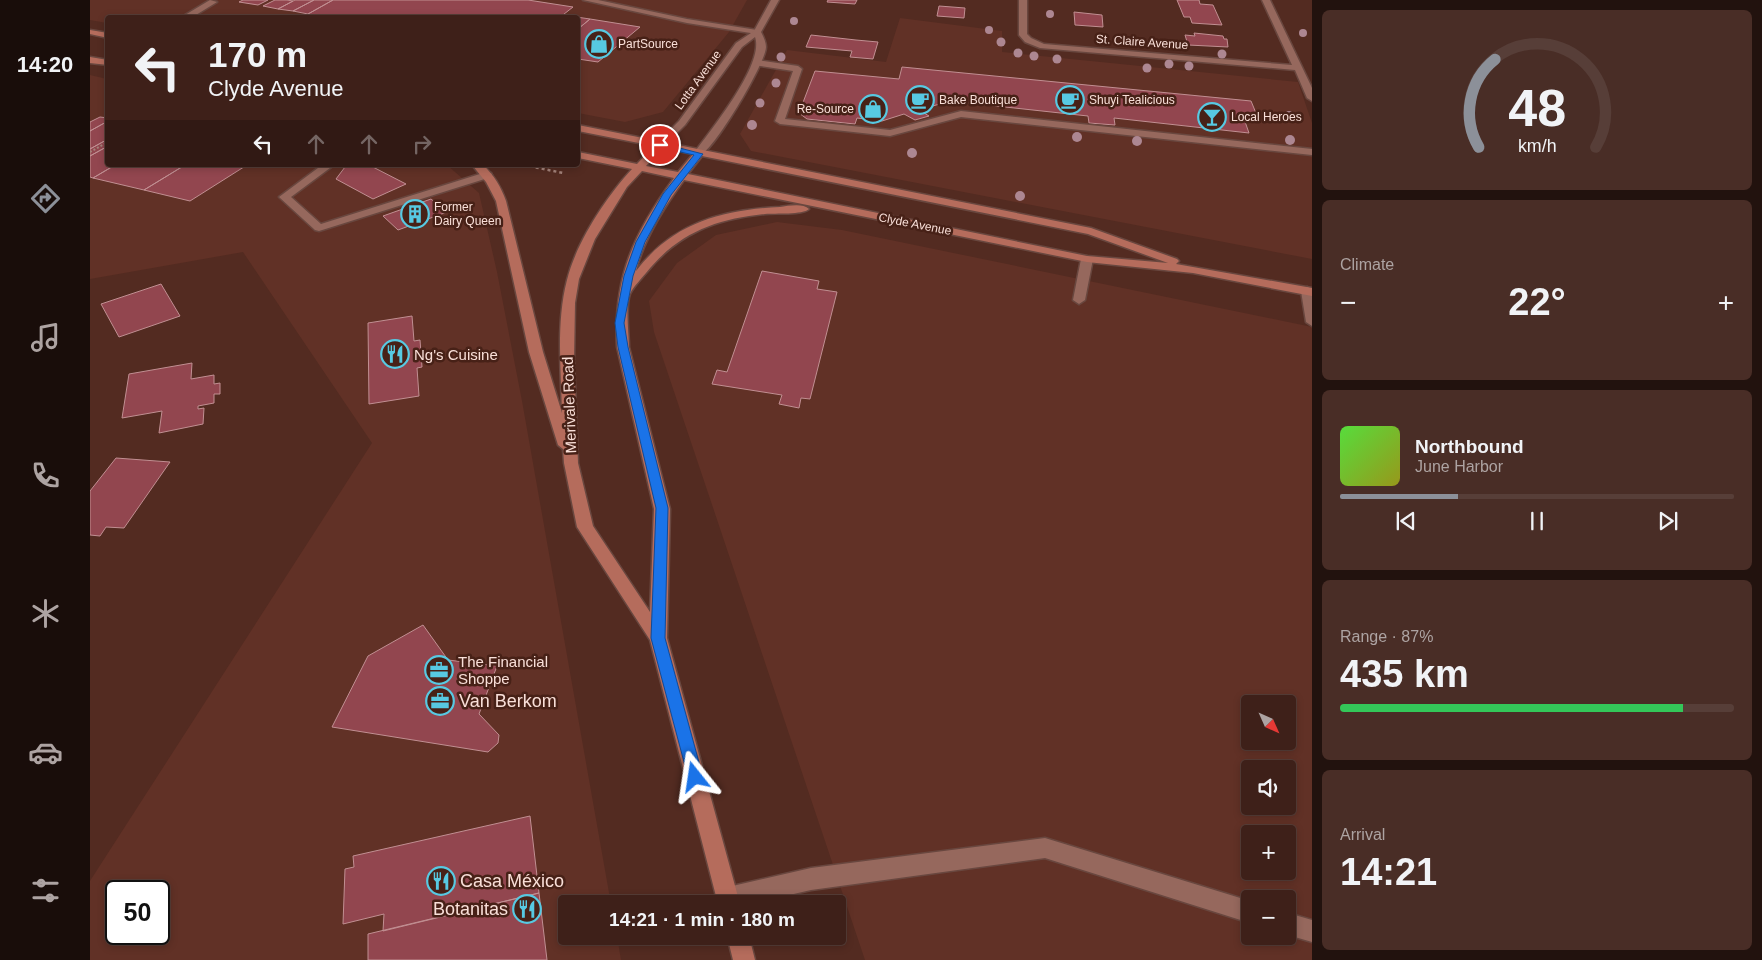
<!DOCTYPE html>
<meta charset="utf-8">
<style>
:root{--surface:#3e2019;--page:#492d26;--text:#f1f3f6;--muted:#ada3a2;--line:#573e38;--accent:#8c9099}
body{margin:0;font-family:Arial,sans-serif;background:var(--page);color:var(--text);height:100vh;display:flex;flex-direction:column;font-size:19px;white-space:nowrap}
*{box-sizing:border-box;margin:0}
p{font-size:16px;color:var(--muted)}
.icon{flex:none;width:28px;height:28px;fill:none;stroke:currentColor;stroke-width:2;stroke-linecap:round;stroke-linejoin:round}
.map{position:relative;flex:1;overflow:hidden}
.details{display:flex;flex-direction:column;gap:10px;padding:10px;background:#22120e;width:450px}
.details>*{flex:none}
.top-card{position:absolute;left:15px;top:15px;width:475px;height:152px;border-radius:5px;box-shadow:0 2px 8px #0003,0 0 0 1px var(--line);background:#3e2019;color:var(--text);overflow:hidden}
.needle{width:32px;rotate:135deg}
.fabs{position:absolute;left:1151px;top:695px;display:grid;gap:10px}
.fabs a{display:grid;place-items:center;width:55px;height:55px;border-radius:5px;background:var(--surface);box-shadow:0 2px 8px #0003,0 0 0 1px var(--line);font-size:25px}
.speed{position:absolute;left:15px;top:880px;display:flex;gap:10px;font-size:25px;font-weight:700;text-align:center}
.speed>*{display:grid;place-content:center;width:65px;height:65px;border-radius:50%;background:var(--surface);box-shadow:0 2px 8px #0003,0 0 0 1px var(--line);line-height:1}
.speed .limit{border:2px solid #111;border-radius:8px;background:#fff;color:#111}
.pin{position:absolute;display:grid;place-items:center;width:42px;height:42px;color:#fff;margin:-21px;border:2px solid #fff;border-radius:50%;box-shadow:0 1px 5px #0007}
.me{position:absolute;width:55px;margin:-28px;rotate:345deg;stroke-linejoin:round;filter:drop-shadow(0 0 4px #0008)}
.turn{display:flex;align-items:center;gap:18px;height:105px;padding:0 20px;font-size:22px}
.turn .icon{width:65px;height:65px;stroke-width:2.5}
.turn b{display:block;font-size:35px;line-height:42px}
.lanes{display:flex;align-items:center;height:48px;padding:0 20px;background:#0003;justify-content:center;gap:25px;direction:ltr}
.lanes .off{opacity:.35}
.big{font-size:38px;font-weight:600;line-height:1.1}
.details .card{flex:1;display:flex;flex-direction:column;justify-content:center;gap:8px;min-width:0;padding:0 18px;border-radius:8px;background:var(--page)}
.details .dial{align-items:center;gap:0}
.dial svg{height:130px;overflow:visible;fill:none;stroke:var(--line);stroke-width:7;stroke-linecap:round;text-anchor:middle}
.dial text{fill:var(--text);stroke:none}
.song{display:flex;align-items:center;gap:15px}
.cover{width:60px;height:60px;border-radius:8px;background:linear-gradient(135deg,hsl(110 70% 55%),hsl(60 70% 35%))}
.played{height:5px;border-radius:2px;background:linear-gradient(90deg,var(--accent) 30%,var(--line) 30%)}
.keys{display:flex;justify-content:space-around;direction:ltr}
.heat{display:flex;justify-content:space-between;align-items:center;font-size:28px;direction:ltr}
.charge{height:8px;border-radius:4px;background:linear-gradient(90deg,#34c759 87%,var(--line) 0)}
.trip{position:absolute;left:468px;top:895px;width:288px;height:50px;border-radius:5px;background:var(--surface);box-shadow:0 2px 8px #0003,0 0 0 1px var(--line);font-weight:600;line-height:50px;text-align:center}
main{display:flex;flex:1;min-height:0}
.tabs{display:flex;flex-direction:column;width:90px;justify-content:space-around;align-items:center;background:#190d0a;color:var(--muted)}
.tabs .icon{width:35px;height:35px}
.tabs .on{color:var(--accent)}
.tabs b{font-size:22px;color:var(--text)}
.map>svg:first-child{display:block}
.built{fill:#613126;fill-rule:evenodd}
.building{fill:#92464f;stroke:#c18f92}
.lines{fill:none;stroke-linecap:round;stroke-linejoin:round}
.lane-casing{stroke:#69473f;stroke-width:3}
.street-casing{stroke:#69473f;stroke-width:3}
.secondary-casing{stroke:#69473f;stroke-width:3}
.path-far1{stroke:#a4837a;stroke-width:2;stroke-dasharray:2 2;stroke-linecap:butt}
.path{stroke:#a4837a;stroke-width:2.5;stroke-dasharray:3 3;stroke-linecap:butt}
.lane{fill:#96685d;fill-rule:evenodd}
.street{fill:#96685d;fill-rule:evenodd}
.secondary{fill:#b56c5c;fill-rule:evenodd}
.tree{fill:#ad8792}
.route{fill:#1a73e8;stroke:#114b97}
.labels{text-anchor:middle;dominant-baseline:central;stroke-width:5;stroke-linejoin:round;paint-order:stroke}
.far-street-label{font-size:12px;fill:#f9dfd8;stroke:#472117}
.far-poi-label{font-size:12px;fill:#f9dfd8;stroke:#472117;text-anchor:start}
.poi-label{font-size:15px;fill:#f9dfd8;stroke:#472117;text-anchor:start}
.street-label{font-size:15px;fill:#f9dfd8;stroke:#472117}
.near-poi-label{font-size:18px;fill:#f9dfd8;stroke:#472117;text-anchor:start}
</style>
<main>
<nav class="tabs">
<b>14:20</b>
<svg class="icon on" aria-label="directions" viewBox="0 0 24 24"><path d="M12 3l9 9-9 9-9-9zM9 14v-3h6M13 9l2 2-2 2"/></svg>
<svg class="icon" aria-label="music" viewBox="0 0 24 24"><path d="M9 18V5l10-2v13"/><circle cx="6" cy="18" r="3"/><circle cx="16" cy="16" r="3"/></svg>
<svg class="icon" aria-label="phone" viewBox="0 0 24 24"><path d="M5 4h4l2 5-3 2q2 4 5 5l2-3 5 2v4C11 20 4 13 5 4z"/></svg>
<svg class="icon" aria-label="climate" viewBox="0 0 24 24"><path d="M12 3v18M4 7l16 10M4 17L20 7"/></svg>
<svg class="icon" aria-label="car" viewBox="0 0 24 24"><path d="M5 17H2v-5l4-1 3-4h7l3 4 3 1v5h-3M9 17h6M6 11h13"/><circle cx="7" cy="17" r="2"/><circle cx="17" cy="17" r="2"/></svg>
<svg class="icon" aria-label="filters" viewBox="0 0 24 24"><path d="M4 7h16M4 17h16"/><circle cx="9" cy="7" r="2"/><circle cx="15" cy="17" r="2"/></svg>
</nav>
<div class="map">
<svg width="1222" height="960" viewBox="0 0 1222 960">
<rect width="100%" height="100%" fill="#532b21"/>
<!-- built -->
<path class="built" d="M 0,0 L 657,0 L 639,32 L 573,112 L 535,122 L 488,113 L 488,18 L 18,18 L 17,23 L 0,20 Z
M 810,18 L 912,31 L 912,52 L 1208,82 L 1222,123 L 1222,259 L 661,151 L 650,134 L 697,50 L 796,62 Z
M 0,75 L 17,79 L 18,165 L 357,165 L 389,193 L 407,272 L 432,401 L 521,904 L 476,904 L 476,936 L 527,936 L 531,960 L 0,960 L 0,881 L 282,443 L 153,252 L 0,279 ZM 26,891 L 69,891 L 69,934 L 26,934 Z
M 687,222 L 752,230 L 1222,327 L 1222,960 L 775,960 L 564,332 L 559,301 L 587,263 L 626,235 ZM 1160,704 L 1198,704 L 1198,741 L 1160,741 ZM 1160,769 L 1198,769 L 1198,806 L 1160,806 ZM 1160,834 L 1198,834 L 1198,871 L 1160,871 ZM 1160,899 L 1198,899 L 1198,936 L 1160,936 Z"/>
<!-- building -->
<path class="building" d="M 153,0 L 178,0 L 168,5 L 149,2 Z
M 185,0 L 197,0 L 203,1 L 188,9 L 173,6 Z
M 205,0 L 224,0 L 203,11 L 188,9 Z
M 224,0 L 243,0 L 218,14 L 203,11 Z
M 243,0 L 438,0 L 483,7 L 469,18 L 239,18 L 218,14 Z
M 738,0 L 767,0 L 765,4 L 737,2 Z
M 1087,0 L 1109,0 L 1110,4 L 1123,5 L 1132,25 L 1102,23 L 1100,17 L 1094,17 Z
M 849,6 L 875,8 L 874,18 L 847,16 Z
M 984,12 L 1012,15 L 1013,27 L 985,25 Z
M 473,15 L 500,19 L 488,29 L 488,18 L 469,18 Z
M 500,19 L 550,27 L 508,62 L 488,59 L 488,29 Z
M 1104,33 L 1133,36 L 1134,39 L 1137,39 L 1138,47 L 1098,45 L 1095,35 L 1105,36 Z
M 721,35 L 766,40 L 788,42 L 783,59 L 760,57 L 762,51 L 716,47 Z
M 812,67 L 1161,101 L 1168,118 L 1153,116 L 1159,133 L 1024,118 L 1025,125 L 999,123 L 998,116 L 860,101 L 829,110 L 839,116 L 825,120 L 814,114 L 792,121 L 767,118 L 765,124 L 717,119 L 709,113 L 725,71 L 809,79 Z
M 10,117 L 18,118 L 18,121 L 0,131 L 0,122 Z
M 18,121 L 18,139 L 0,149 L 0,131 Z
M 18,139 L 18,146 L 0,156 L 0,149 Z
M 18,146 L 18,165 L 25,165 L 3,178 L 0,177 L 0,156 Z
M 25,165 L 95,165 L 54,190 L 3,178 Z
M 95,165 L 157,165 L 100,201 L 54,190 Z
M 262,165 L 279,165 L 316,184 L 283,199 L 246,179 L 255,167 Z
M 341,199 L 357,212 L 308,230 L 293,216 Z
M 672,271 L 729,281 L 727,289 L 747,292 L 720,399 L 711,398 L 709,408 L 689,404 L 692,395 L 622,384 L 627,370 L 637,372 Z
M 71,284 L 90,316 L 29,337 L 11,304 Z
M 322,316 L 324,341 L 330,340 L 332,367 L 327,368 L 329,396 L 279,404 L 278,323 Z
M 102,363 L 101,379 L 124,375 L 124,384 L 130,383 L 130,394 L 124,394 L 124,403 L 108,406 L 108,409 L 114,408 L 113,424 L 69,433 L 72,411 L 32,418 L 39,374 Z
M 26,458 L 80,462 L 34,528 L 16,527 L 10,536 L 0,535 L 0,491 Z
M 333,625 L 358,660 L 407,666 L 389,714 L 409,735 L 408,743 L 398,752 L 242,727 L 278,656 Z
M 440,816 L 449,893 L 293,931 L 294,914 L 253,924 L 255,869 L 264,867 L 263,856 Z
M 449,893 L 457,960 L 278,960 L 278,934 Z"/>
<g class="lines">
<defs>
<path id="lane" d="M 120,0 L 127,2 L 101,18 L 90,18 Z
M 493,0 L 508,0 L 597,19 L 667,30 L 671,32 L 667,34 L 597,23 Z
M 667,60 L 708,66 L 712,69 L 695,119 L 800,130 L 871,111 L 1222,149 L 1222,155 L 871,117 L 800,136 L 690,124 L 685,121 L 703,71 L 664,65 L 663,63 Z
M 232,165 L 244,165 L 201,197 L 231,224 L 393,173 L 401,173 L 402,175 L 401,177 L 229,231 L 225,230 L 189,197 Z
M 997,256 L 1003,259 L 995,300 L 989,304 L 983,300 L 991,259 Z
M 1217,287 L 1222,289 L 1222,326 L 1216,322 L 1211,291 Z
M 955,838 L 1160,901 L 1160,923 L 955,858 L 721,890 L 660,904 L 630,904 L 627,898 L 630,890 L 638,887 L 721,868 Z
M 1198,913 L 1222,920 L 1222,942 L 1198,935 Z"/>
<path id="street" d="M 681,0 L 689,0 L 671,32 C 673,36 676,42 676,47 C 676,63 623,152 609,156 L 604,153 C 620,131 675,64 665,37 L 652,47 L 595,125 L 573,147 L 567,147 L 567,143 L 589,121 L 646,43 L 664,31 Z
M 929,0 L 937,0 L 937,34 L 941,38 L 954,44 L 1202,65 L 1172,0 L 1180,0 L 1222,88 L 1222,101 L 1217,98 L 1205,70 L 950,48 L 935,42 L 929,35 Z"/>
<path id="secondary" d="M 0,30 L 18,33 L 18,38 L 0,34 Z
M 0,57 L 18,60 L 18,65 L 0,63 Z
M 488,125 L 1001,228 L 1087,259 L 1089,261 L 1086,264 L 1222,288 L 1222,296 L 1103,273 L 997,262 L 594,180 C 574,207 554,238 546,271 C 583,223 631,210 690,207 C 698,206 713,203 719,209 C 713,215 685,213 675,214 C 626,219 588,233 556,273 C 551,279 543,287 540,294 C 535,307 539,333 539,347 L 580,509 L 577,638 L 650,904 L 628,904 L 560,640 L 487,527 L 474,463 L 473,449 L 468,445 L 439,352 L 406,201 L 396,182 L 382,165 L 393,165 C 404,175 411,187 416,201 L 453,352 L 472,413 C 471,370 466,322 477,280 C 486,243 516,197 542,169 L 488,158 L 488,152 L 547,164 L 564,146 L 488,131 ZM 573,148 L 603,154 L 588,172 L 556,166 ZM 612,156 L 998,234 L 1078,263 L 997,256 L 598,174 ZM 552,171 L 584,178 C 544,233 523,277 527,347 L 564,509 L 560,612 L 503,526 L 488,463 L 484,360 L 485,303 L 489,279 L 505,239 L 537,187 Z
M 637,936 L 659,936 L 665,960 L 643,960 Z"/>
</defs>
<!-- lane casing -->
<use href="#lane" class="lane-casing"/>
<!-- street casing -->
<use href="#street" class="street-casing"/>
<!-- secondary casing -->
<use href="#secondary" class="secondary-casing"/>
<!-- path-far1 -->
<path class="path-far1" d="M 0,152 L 18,142"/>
<!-- path -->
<path class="path" d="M 434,165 L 473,173"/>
<!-- lane -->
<use href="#lane" class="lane"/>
<!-- street -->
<use href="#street" class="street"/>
<!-- secondary -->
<use href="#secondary" class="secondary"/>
</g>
<!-- trees -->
<g class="tree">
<circle cx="960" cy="14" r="4"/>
<circle cx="704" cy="21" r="4"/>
<circle cx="899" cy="30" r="4"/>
<circle cx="1213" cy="33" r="4"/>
<circle cx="911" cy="42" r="4.5"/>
<circle cx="928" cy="53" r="4.5"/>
<circle cx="1132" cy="54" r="4.5"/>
<circle cx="944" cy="56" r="4.5"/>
<circle cx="691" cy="57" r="4.5"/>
<circle cx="967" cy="59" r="4.5"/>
<circle cx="1079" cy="64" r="4.5"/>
<circle cx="1099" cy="66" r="4.5"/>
<circle cx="1057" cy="68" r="4.5"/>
<circle cx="686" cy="83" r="4.5"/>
<circle cx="670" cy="103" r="4.5"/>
<circle cx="1199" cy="116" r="5"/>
<circle cx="662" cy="125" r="5"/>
<circle cx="987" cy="137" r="5"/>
<circle cx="1200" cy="140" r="5"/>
<circle cx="1047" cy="141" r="5"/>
<circle cx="822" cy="153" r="5"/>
<circle cx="930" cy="196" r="5"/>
</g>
<!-- route -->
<path class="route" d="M 570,143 L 613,154 L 581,195 L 555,242 L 543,276 L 534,323 L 538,347 L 578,508 L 575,638 L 613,777 L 611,782 L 605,784 L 600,782 L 598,777 L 561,638 L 566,508 L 528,347 L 525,323 L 534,276 L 546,242 L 573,194 L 604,155 L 567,147 L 566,145 Z"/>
<!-- icons -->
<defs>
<symbol id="shop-ring" viewBox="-11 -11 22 22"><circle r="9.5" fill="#472117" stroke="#57c9e2" stroke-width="1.5"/><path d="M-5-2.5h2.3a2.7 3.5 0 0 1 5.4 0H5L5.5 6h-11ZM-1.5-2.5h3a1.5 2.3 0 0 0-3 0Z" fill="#57c9e2"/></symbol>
<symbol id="cafe-ring" viewBox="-11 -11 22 22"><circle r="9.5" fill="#472117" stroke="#57c9e2" stroke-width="1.5"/><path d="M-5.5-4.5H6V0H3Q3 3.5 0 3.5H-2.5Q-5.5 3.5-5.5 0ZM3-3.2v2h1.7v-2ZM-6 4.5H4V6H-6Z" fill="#57c9e2"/></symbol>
<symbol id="bar-ring" viewBox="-11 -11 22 22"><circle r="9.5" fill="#472117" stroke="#57c9e2" stroke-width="1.5"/><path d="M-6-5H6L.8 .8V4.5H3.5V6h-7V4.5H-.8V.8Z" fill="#57c9e2"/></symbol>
<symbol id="building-ring" viewBox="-11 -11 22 22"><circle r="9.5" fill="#472117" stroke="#57c9e2" stroke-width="1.5"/><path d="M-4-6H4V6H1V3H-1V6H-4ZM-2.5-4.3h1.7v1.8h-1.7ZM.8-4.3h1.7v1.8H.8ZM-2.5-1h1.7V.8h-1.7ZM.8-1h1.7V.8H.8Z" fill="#57c9e2"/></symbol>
<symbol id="restaurant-ring" viewBox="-11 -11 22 22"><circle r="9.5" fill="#472117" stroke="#57c9e2" stroke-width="1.5"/><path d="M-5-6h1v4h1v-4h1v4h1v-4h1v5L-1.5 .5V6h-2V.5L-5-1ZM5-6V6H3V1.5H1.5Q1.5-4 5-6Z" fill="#57c9e2"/></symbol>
<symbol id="office-ring" viewBox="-11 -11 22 22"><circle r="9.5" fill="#472117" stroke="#57c9e2" stroke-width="1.5"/><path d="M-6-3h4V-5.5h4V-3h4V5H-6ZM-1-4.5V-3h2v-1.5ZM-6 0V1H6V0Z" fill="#57c9e2"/></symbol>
</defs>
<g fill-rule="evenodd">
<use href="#shop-ring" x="493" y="28" width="32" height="32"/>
<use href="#cafe-ring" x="814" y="84" width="32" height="32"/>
<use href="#cafe-ring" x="964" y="84" width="32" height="32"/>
<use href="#shop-ring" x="767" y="93" width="32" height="32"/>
<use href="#bar-ring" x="1106" y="101" width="32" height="32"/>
<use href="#building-ring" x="309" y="198" width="32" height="32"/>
<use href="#restaurant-ring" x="289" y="338" width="32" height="32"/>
<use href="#office-ring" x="333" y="654" width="32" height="32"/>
<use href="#office-ring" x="334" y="685" width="32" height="32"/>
<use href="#restaurant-ring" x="335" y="865" width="32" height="32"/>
<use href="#restaurant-ring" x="421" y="893" width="32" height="32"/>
</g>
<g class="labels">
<!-- far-street labels -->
<g class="far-street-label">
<text transform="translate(1052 42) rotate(4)">St. Claire Avenue</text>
<text transform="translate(608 80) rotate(-54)">Lotta Avenue</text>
<text transform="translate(825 224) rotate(11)">Clyde Avenue</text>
</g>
<!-- far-poi labels -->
<g class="far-poi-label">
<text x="528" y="44">PartSource</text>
<text x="849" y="100">Bake Boutique</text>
<text x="999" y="100">Shuyi Tealicious</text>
<text x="764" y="109" text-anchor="end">Re-Source</text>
<text x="1141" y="117">Local Heroes</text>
<text x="344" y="207">Former<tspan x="344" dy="14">Dairy Queen</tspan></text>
</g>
<!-- poi labels -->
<g class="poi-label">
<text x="324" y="354">Ng's Cuisine</text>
<text x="368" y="661">The Financial<tspan x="368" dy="17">Shoppe</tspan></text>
</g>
<!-- street labels -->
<g class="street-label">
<text transform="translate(479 405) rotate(-92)">Merivale Road</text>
</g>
<!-- near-poi labels -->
<g class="near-poi-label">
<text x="369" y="701">Van Berkom</text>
<text x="370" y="881">Casa México</text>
<text x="418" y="909" text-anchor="end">Botanitas</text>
</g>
</g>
</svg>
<div class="fabs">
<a><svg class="needle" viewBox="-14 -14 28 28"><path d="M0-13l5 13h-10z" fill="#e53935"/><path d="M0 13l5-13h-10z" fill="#ada3a2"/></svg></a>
<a><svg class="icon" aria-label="sound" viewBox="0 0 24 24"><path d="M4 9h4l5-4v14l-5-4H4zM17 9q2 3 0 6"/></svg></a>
<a>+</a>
<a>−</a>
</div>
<div class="speed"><div class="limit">50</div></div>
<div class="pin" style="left:570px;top:145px;background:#d93025"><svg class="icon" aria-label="arrive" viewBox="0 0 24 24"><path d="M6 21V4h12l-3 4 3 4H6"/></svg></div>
<svg class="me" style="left:605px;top:777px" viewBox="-20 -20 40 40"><path d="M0-17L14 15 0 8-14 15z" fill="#1a73e8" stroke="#fff" stroke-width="4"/></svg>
<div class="trip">14:21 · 1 min · 180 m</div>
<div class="top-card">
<div class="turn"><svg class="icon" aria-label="left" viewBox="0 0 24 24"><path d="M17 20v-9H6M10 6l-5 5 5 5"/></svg><div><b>170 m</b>Clyde Avenue</div></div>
<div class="lanes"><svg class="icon" aria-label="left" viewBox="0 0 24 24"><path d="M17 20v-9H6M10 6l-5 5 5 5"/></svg><svg class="icon off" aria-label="ahead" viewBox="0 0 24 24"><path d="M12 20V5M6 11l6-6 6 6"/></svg><svg class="icon off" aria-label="ahead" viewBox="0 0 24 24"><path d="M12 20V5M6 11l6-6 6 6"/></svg><svg class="icon off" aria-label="right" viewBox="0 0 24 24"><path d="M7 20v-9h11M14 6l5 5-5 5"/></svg></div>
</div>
</div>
<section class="details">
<div class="card dial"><svg viewBox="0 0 100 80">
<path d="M14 69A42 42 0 1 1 86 69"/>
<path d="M14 69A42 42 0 0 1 24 15" stroke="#8c9099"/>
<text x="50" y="56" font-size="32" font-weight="700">48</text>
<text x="50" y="72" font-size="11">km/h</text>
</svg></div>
<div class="card"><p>Climate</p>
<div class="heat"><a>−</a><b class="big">22°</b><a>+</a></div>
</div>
<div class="card">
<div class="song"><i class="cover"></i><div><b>Northbound</b><p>June Harbor</p></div></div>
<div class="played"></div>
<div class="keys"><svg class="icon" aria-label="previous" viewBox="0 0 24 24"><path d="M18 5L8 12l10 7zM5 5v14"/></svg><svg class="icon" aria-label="pause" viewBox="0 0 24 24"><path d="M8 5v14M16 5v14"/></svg><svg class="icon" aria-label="next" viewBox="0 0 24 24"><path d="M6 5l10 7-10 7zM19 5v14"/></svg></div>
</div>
<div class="card"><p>Range · 87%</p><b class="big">435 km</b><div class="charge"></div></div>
<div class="card"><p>Arrival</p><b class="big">14:21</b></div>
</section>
</main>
